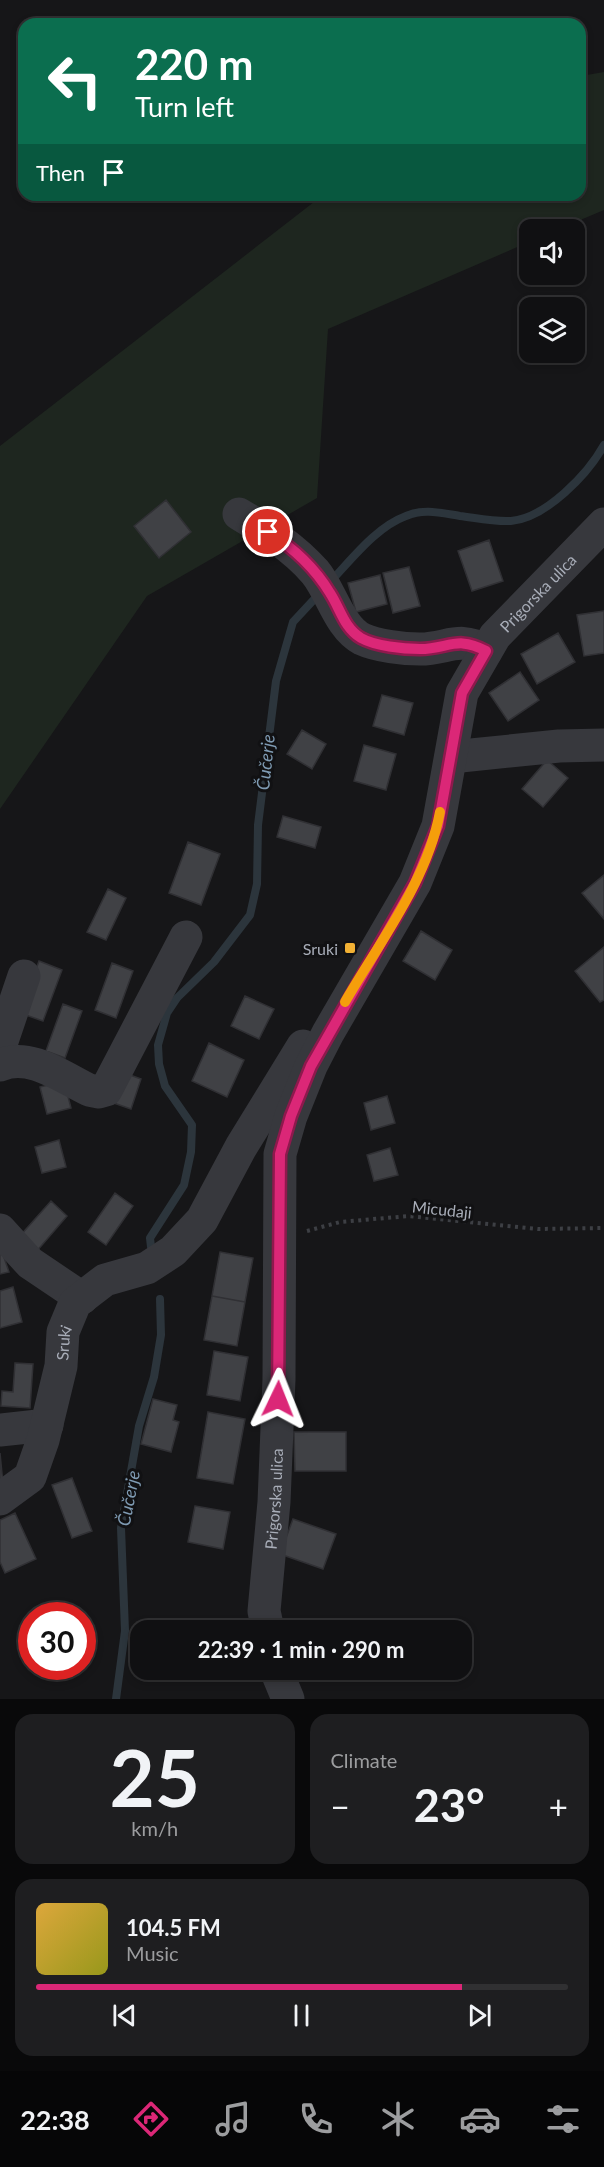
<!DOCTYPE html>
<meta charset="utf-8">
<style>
:root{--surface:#101012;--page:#1e1e20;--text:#f1f3f6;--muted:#9c9d9f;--line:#303032;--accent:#db2777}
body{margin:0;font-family:Lato,sans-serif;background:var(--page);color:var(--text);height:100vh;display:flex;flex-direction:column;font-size:22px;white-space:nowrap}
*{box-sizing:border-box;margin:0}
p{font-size:20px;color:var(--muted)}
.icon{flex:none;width:33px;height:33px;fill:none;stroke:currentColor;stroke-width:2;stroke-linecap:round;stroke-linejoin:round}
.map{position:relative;height:1699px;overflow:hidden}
.details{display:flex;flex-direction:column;gap:15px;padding:15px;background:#09090a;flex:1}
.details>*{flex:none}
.hud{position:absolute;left:18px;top:18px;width:568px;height:183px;border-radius:18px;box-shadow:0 3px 9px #0003,0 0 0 2px var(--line);background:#0b6e4f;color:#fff;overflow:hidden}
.tools{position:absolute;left:519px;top:219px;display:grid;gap:12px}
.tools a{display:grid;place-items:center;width:66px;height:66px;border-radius:12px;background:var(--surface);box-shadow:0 3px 9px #0003,0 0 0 2px var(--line);font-size:30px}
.speed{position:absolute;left:18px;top:1602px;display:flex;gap:12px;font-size:30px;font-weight:700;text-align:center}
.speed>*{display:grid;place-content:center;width:78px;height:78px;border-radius:50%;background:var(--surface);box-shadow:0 3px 9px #0003,0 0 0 2px var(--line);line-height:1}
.speed .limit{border:9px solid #d22;background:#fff;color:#111}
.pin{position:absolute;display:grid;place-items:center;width:51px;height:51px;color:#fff;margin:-26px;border:3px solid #fff;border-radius:50%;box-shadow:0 2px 6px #0007}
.me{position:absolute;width:66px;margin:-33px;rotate:2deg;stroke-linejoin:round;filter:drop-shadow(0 0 4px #0008)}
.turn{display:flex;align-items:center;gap:21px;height:126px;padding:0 18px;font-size:27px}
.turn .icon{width:78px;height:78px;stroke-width:2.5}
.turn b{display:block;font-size:42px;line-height:51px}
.then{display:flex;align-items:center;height:57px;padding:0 18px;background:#0003;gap:12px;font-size:22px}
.big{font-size:45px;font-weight:700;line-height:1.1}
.details .tile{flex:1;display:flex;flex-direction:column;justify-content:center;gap:9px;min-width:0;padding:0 21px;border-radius:18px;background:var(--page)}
.details .dial{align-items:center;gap:0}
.dial b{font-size:78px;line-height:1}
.song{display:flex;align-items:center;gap:18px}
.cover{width:72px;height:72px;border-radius:9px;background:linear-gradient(135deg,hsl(40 70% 55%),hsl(60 70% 35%))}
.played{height:6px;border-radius:3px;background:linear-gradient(90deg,var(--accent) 80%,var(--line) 80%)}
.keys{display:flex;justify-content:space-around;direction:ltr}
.heat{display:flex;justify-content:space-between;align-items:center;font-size:33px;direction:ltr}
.details .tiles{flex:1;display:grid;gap:15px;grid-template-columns:1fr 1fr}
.tile:last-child{grid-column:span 2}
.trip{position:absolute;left:130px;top:1620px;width:342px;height:60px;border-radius:18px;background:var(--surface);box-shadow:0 3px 9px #0003,0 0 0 2px var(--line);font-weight:700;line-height:60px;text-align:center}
.tabs{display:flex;height:96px;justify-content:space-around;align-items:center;background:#060607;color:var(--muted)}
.tabs .icon{width:42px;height:42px}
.tabs .active{color:var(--accent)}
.tabs b{font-size:27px;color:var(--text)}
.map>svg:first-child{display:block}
.green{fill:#1e261f}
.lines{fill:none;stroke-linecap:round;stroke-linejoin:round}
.stream{stroke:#2c353c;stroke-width:8}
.building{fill:#404145;stroke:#303034;stroke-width:1.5}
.path{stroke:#3d3f44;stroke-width:4;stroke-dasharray:3 4.5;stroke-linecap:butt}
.minor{stroke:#37383d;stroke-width:33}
.route-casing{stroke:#8e194d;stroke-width:15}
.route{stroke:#db2777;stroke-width:10}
.slow{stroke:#f59e0b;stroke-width:10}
.poi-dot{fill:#f2b134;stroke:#111113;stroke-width:2}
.labels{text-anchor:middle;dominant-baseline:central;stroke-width:6;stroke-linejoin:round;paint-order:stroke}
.street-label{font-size:16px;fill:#a8adb8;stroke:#111113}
.poi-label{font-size:16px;fill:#a8adb8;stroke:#111113;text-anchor:end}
.water-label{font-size:18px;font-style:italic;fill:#7f9bb3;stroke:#111113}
</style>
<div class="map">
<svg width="604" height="1699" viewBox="0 0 604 1699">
<rect width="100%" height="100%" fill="#161618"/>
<!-- green -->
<path class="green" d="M 604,72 L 604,210 L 559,229 L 530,230 L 529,242 L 328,329 L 317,498 L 147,596 L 0,809 L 0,446 L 323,195 L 580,195 L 581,76 Z"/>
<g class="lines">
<!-- stream -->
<path class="stream" d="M 330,582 C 352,559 376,527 406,516 C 424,508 441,513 460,516 C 476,518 495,522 511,521 C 546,518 588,474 604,445
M 151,1247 L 150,1238 L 184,1185 L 191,1152 L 192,1125 L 165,1086 L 159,1064 L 158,1045 L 167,1013 L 177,998 L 214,962 L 250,915 L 257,884 L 258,825 L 276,681 L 293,622 L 320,593
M 116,1699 L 125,1631 L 121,1528 L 139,1426 L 154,1377 L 161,1335 L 160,1299"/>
</g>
<!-- building -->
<path class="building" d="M 166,500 L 191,532 L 159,558 L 134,526 Z
M 489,540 L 503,581 L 472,591 L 458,551 Z
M 409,567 L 420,606 L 393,613 L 383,573 Z
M 380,575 L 387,604 L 356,612 L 348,583 Z
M 604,611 L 604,653 L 584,656 L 577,615 Z
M 558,633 L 575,662 L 537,684 L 521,654 Z
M 520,672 L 539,700 L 508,721 L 489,693 Z
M 382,695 L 413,703 L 404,735 L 373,726 Z
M 302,730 L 326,744 L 312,769 L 287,754 Z
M 364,745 L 396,754 L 386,790 L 354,781 Z
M 547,760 L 568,778 L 543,807 L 522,789 Z
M 283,816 L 321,827 L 315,848 L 277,837 Z
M 188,842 L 220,854 L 201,905 L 169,893 Z
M 604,875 L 604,919 L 582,893 Z
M 108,889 L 126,898 L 106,940 L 87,932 Z
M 421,931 L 452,950 L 435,980 L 403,961 Z
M 604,947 L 604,1000 L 600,1002 L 575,971 Z
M 39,961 L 62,970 L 43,1021 L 20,1013 Z
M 112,963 L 133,971 L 116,1018 L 95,1010 Z
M 245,996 L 274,1009 L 259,1039 L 231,1026 Z
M 63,1004 L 82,1011 L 65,1058 L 46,1051 Z
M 209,1043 L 244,1060 L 227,1097 L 192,1081 Z
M 119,1071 L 141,1079 L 131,1109 L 108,1101 Z
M 64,1081 L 71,1108 L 47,1114 L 40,1087 Z
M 387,1096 L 395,1123 L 371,1130 L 364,1103 Z
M 59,1140 L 66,1167 L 42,1173 L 35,1147 Z
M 390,1148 L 398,1175 L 374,1181 L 367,1155 Z
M 115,1193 L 133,1206 L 106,1245 L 88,1232 Z
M 51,1201 L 67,1216 L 36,1252 L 19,1237 Z
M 0,1246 L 9,1272 L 0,1274 Z
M 220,1252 L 253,1258 L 245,1302 L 212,1296 Z
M 13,1287 L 22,1322 L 0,1328 L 0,1291 Z
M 212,1296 L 245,1302 L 237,1346 L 204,1340 Z
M 214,1351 L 248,1357 L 240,1401 L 207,1395 Z
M 15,1363 L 33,1364 L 30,1408 L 1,1406 L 2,1391 L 13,1392 Z
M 153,1399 L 177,1405 L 173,1420 L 179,1422 L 171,1452 L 141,1444 Z
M 208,1412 L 245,1419 L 233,1484 L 197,1478 Z
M 294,1432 L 346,1432 L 346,1471 L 295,1471 Z
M 0,1453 L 3,1484 L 0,1484 Z
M 72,1478 L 92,1531 L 72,1538 L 52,1485 Z
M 195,1506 L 230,1512 L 223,1549 L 188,1542 Z
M 15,1513 L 36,1559 L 5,1573 L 0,1562 L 0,1520 Z
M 293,1519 L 336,1534 L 323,1569 L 280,1554 Z
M 231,1623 L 234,1630 L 215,1630 Z
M 203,1670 L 222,1670 L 207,1677 Z"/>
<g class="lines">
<!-- path -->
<path class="path" d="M 307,1231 L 340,1222 L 409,1216 L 538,1229 L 604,1228"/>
<!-- minor -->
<g class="minor">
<path d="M 239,514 C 267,531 293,547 315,572 C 331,591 339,627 362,639 C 377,646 404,649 420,649 C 448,649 458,635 486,651"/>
<path d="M 451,757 L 559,746 L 604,745"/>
<path d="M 0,1047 L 24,976"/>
<path d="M 0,1065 C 30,1052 62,1077 89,1090 L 99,1092 L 106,1090 L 186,937"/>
<path d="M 0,1230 L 30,1263 L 82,1298"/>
<path d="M 0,1430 L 47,1425"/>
<path id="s1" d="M 0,1499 L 30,1477 L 43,1440 L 61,1366 L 63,1332 L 75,1303 L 105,1280 L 147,1268 L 173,1251 L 202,1220 L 241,1147 L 303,1046"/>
<path id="s2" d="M 268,1630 L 264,1611 L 274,1502 L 279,1379 L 280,1154 L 291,1116 L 311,1066 L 328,1033 L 415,883 L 438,826 L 462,693 L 495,636 L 604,524"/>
<path d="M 276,1670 L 288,1699"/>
</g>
</g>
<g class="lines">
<defs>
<path id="route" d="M 268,532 C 292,547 315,568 330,593 C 340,608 344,628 361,638 C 375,646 403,649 420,649 C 448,649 457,635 486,651 L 462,693 L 438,826 L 415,883 L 311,1066 L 291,1116 L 280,1154 L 278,1399"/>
</defs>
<!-- route casing -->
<use href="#route" class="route-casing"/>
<!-- route -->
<use href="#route" class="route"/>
<!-- slow -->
<path class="slow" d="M 345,1002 C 379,943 427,881 440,812"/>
</g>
<!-- markers -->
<rect class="poi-dot" x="344" y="942" width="12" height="12" rx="3"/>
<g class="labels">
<!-- street labels -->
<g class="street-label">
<text stroke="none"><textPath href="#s2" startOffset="1104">Prigorska ulica</textPath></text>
<text transform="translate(442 1209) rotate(6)">Micudaji</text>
<text stroke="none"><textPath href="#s1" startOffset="176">Sruki</textPath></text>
<text stroke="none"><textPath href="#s2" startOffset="132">Prigorska ulica</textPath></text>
</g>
<!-- poi labels -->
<g class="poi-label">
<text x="338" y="948">Sruki</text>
</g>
<!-- water labels -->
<g class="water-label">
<text transform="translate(265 762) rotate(-84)">Čučerje</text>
<text transform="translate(128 1498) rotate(-79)">Čučerje</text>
</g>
</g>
</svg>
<div class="tools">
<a><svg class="icon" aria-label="sound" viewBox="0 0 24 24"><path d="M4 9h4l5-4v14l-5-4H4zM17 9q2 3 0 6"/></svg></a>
<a><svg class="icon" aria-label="layers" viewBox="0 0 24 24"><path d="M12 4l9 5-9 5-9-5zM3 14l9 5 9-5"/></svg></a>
</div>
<div class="speed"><div class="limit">30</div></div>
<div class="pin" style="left:268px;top:532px;background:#d93025"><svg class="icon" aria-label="arrive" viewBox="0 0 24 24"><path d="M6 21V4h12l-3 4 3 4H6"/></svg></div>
<svg class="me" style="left:278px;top:1399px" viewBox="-20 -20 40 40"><path d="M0-17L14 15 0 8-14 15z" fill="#db2777" stroke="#fff" stroke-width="4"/></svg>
<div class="trip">22:39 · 1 min · 290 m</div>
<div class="hud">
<div class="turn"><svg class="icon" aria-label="left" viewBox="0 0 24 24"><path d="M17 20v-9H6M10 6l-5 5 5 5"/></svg><div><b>220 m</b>Turn left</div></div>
<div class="then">Then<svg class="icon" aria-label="arrive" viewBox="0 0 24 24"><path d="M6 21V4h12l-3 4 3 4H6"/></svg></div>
</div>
</div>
<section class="details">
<div class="tiles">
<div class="tile dial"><b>25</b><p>km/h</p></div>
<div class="tile"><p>Climate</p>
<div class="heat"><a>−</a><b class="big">23°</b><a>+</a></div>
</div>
<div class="tile">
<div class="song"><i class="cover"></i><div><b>104.5 FM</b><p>Music</p></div></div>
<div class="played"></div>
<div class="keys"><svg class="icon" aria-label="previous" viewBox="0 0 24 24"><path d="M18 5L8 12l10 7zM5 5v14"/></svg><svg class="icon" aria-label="pause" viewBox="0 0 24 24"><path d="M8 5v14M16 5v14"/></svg><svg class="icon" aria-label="next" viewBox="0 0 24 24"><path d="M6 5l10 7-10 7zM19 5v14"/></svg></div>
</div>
</div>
</section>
<nav class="tabs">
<b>22:38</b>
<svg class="icon active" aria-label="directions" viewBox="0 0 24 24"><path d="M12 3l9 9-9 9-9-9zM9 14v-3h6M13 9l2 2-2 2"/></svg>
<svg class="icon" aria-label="music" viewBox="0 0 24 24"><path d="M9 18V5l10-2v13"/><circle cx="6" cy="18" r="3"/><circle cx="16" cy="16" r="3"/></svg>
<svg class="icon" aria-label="phone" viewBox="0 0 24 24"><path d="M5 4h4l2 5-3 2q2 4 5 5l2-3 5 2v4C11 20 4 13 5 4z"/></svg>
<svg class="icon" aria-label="climate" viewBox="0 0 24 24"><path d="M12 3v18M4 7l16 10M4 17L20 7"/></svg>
<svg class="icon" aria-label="car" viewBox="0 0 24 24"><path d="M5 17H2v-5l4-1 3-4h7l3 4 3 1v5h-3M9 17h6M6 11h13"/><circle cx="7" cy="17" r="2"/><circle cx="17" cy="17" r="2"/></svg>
<svg class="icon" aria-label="filters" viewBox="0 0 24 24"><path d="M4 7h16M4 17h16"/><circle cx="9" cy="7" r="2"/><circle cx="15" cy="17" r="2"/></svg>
</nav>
